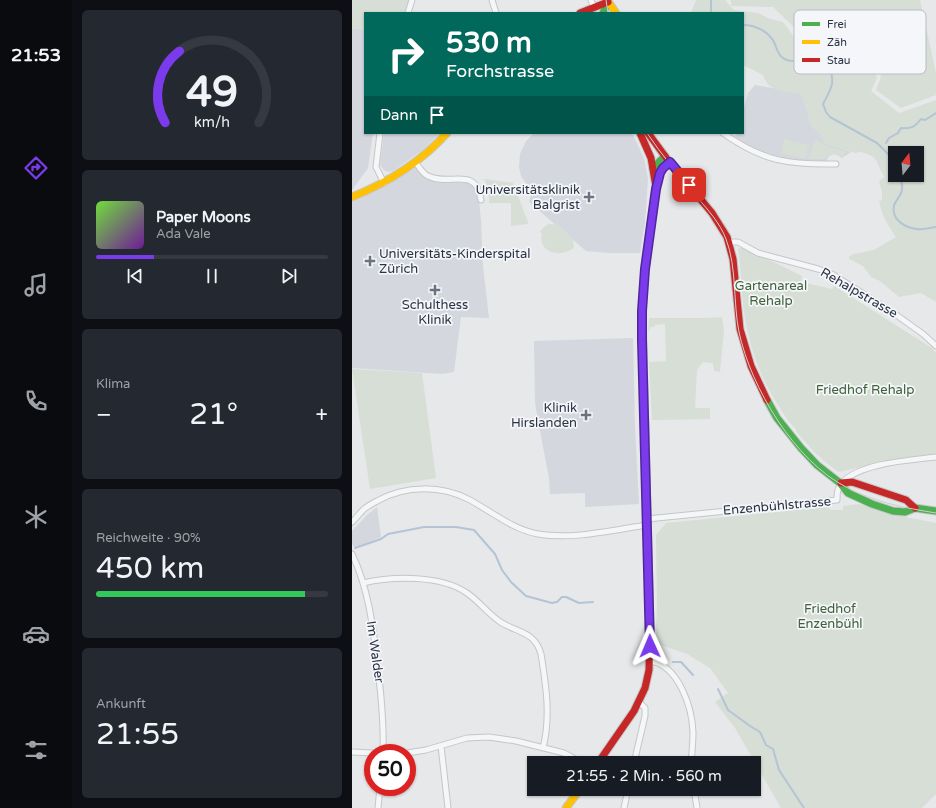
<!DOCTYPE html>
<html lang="de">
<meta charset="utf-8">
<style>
:root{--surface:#171b24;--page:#242831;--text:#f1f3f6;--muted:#9ea1a6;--line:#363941;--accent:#7c3aed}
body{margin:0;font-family:"Varela Round",sans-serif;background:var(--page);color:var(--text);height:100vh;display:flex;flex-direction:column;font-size:15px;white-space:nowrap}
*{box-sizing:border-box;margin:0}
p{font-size:13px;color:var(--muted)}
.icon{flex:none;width:22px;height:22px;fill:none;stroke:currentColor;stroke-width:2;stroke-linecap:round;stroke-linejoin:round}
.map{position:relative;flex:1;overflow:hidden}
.details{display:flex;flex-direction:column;gap:10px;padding:10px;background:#0d0f14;width:280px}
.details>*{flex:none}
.top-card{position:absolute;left:12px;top:12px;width:380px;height:122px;border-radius:0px;box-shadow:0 1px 3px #0004;background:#00695c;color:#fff;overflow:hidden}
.needle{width:26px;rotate:16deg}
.controls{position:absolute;left:536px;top:146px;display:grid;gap:8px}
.controls a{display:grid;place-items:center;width:36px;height:36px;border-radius:0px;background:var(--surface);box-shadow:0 1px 3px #0004;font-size:20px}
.speed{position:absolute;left:12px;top:744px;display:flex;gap:8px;font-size:20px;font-weight:700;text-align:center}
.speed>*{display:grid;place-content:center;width:52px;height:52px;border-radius:50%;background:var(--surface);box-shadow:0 1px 3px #0004;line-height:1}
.speed .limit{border:6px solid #d22;background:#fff;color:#111}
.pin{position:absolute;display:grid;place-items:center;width:34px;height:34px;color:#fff;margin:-17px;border-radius:8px;box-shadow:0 2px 6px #0006}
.me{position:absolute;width:44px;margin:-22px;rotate:359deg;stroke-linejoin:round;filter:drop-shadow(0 0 3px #0008)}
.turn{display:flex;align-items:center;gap:14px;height:84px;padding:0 16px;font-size:18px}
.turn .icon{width:52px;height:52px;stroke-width:2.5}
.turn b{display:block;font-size:28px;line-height:34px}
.then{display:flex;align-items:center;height:38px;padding:0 16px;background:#0003;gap:8px;font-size:15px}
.big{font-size:30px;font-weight:600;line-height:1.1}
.details .tile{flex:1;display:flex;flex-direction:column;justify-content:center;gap:6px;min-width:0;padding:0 14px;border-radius:6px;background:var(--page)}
.details .dial{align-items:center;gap:0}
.dial svg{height:104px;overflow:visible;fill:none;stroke:var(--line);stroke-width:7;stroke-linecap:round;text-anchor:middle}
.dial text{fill:var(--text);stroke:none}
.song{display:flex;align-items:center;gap:12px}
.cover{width:48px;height:48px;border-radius:6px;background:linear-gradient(135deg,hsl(100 70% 55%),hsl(280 70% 35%))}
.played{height:4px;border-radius:2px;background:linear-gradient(90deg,var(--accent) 25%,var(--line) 25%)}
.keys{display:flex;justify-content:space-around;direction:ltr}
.heat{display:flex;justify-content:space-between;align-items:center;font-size:22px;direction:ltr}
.charge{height:6px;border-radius:3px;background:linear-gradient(90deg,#34c759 90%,var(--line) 0)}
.trip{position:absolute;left:175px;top:756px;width:234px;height:40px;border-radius:0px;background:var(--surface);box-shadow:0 1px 3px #0004;font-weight:600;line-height:40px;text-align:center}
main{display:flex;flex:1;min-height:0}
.tabs{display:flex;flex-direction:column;width:72px;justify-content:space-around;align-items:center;background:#090b0e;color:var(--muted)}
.tabs .icon{width:28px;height:28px}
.tabs .active{color:var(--accent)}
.tabs b{font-size:18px;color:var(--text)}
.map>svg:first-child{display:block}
.built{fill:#d4d7dd}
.green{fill:#d6ded6;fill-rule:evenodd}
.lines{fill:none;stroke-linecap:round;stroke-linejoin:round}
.stream{stroke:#b4c4d5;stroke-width:2}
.street-casing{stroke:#c4c6c8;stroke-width:7}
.fast-casing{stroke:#c4c6c8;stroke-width:9}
.slow-casing{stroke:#c4c6c8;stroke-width:9}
.jam-casing{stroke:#c4c6c8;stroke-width:9}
.street{stroke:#f5f6f7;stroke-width:5}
.fast{stroke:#4caf50;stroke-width:7}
.slow{stroke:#ffc107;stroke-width:7}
.jam{stroke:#c62828;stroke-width:7}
.tram{stroke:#cecfd2;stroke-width:1}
.route-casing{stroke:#51269a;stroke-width:10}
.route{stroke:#7c3aed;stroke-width:7}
.poi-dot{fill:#6c737f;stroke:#f4f6f9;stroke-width:1.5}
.labels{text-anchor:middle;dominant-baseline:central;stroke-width:3.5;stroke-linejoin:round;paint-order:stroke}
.poi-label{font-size:13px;fill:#2b3445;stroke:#f4f6f9;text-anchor:end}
.park-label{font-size:13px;fill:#3f6138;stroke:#f4f6f9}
.street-label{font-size:13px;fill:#2b3445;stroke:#f4f6f9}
.key{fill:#f4f6f9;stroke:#b8bcc3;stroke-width:1}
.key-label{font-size:11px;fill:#2b3445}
</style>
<main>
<nav class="tabs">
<b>21:53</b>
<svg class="icon active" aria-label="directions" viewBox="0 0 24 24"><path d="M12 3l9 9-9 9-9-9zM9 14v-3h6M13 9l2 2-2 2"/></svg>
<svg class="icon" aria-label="music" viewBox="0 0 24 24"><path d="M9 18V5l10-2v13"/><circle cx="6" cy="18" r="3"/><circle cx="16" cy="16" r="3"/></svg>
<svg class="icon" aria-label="phone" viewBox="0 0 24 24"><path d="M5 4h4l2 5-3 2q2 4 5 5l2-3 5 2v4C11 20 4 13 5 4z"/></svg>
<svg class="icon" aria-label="climate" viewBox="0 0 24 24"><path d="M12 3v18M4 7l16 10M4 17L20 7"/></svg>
<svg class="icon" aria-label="car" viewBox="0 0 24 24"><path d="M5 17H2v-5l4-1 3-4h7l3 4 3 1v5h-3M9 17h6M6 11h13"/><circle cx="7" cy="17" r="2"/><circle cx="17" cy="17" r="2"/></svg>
<svg class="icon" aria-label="filters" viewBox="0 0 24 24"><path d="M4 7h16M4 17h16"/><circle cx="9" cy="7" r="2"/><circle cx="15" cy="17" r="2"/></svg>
</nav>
<section class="details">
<div class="tile dial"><svg viewBox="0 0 100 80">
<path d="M14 69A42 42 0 1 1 86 69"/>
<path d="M14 69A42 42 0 0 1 25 14" stroke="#7c3aed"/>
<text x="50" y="56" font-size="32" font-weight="700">49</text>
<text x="50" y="72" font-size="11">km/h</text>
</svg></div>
<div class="tile">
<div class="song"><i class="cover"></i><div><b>Paper Moons</b><p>Ada Vale</p></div></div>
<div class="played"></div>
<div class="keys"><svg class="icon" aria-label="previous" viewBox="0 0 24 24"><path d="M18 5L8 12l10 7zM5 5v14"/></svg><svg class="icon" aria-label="pause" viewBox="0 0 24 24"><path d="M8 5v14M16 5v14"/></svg><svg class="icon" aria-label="next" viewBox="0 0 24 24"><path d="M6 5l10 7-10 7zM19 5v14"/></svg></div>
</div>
<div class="tile"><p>Klima</p>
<div class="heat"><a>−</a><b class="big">21°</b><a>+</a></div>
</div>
<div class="tile"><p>Reichweite · 90%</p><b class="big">450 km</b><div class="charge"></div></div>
<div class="tile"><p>Ankunft</p><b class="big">21:55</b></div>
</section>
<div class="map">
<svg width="584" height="808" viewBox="0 0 584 808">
<rect width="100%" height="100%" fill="#e6e8ea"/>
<!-- built -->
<path class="built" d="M 0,28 L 13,30 L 13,133 L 21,133 L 16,168 L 0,190 Z
M 403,85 L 449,93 L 454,107 L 459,125 L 480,146 L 485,147 L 499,152 L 490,158 L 487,156 L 482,154 L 477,156 L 474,161 L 442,160 L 414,153 L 393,144 L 383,138 L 384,133 L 391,133 L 391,111 L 396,93 Z
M 32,133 L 88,133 L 72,149 L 41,171 L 36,172 L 32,170 L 28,165 Z
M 182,133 L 280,133 L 292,158 L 296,179 L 293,223 L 288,253 L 258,253 L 234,251 L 177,202 L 180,192 L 169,176 L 167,167 L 168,154 L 174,141 Z
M 65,167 L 71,175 L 80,181 L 116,183 L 121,186 L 126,193 L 129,220 L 131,266 L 137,318 L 109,317 L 102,372 L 91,374 L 0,368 L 0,202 L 10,198 L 37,184 Z
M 281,338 L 283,427 L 287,504 L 233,507 L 233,493 L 198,494 L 197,478 L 188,431 L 183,403 L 182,341 Z
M 25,507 L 29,537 L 3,548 L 0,544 L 0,531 L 15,515 Z"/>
<!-- green -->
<path class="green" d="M 0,0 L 57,0 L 53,13 L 13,13 L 13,30 L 0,28 Z
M 344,0 L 373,0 L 382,10 L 406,13 L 418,19 L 431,22 L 442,37 L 491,33 L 514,48 L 525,78 L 519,91 L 547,113 L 584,100 L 584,302 L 569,293 L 547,297 L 528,281 L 519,277 L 511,266 L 497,259 L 497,256 L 502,254 L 522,250 L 544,237 C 536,226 530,215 527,201 L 530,200 L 530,192 L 527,181 L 532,177 L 524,160 L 520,156 L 509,152 L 503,153 L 485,147 L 478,146 L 471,142 L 471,138 L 459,125 L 454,107 L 449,94 C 431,90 418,94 411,75 L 391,65 L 391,13 L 339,13 ZM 543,153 L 565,153 L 565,175 L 543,175 Z
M 379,0 L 568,0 L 584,73 L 584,95 L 549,108 L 524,90 L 529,77 L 519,45 L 490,29 L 446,31 L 421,7 L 379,6 Z
M 432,139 L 457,145 L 453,159 L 429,153 Z
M 464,140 L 479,148 L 494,151 L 491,156 L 482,154 L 476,155 L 473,159 L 457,159 L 461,145 Z
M 132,179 L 161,183 C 165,192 168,202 172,212 C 173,216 176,219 176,224 L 159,226 L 159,203 L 137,203 L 137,197 L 133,180 L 130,180 Z
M 197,224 C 209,224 215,232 221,240 L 222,247 C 211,259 185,253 190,234 L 188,232 C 190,228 193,226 197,224 Z
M 391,247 L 450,276 L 449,282 L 480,289 L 482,286 L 580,348 L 584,353 L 584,454 L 546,459 L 487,472 C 470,461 457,447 444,431 L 444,429 C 437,423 431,413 426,405 C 406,374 395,340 391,304 C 389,285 389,267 386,249 Z
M 370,317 L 372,330 L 368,372 L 362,371 L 361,363 L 351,362 L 345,370 L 343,408 L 358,408 L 358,419 L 300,420 L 297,362 L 314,361 L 313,324 L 303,325 L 303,327 L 299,327 L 296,332 L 297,318 L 354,318 Z
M 0,369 L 70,373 L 84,478 L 18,489 Z
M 508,504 L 533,513 L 584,523 L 584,794 L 570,808 L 429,808 L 383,728 L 363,702 L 376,693 L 358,668 L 335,654 L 303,643 L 305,608 L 304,535 L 314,523 L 476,507 L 479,510 L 491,510 L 491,506 Z"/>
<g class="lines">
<!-- stream -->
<path class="stream" d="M 359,13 L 359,0
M 391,25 C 403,25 416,31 422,42 C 425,48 425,54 431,58 C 438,64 452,59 461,60 C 466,60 471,62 476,64 C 484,83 480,87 471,104 L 474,112 L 478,117 L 525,143 L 537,155 L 543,167
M 534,143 L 537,138 L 546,133 L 549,128 C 559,129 563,127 569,119 L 573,120 L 584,113
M 547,175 C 551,183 552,191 546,198 C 545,201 542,203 542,206 C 539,220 554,228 565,229 C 571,230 578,228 584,227
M 3,548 L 29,539 L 36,534 L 72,527 L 104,527 L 122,530 L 143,554 L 150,570 L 159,582 L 174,596 L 200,603 L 205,602 L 210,597 L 214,597 L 227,603 L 241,602
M 321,662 L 329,662 L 341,675
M 366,689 L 376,710 L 398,726 L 408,732 L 414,745 L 421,749 L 427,770 L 452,808"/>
<defs>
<path id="street" d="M 140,0 L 144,13
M 239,0 L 242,8
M 56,13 L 60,0
M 28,133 L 24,167 L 32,183
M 371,133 C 410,161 437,165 484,164
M 64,163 C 67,167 71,174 76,176 C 98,187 124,165 129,200
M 377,242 L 386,242 L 406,253 L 466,269 L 480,274 L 543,314 L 571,334 L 584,346
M 295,519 L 485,500 C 485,494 485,488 490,483 C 507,463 559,460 584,457
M 0,522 C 4,518 8,513 12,509 C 16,506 21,503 25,501 C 54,485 89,485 118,500 C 140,512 162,530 186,534 C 220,540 261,530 295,525
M 0,554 C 16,587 21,626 25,661 C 29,692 32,722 31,753
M 11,583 C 41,576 89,575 115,593 C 128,602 137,615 150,623 C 167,633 183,632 189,654 C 194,685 199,717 191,748
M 298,661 C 327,665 340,708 341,732 C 341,742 340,753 339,763
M 89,746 L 96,808
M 0,752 L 21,753
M 55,753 L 74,750 L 115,738 L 137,737 L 164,741 L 212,753 L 231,763
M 282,763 L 293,716 L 293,708 L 287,702
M 342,789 L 345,808
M 26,808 L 28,787
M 272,808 L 276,789"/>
<path id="fast" d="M 251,13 L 256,2
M 301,168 L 313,156
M 415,400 L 425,418 L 449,448 L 465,465 L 488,483 L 496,493 L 520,504 L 541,511 L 553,512 L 563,508 L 584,511
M 293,434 L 290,311 L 293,269 L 304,189 L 308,173 L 311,168 L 318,162"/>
<path id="slow" d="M 255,0 L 264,13
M 0,197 C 37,182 68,163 95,133
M 214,808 L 228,789"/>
<path id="jam" d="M 228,13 L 256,2
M 288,133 L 299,158 L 304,187
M 296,133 L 315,159 L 360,213 L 375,237 L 381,259 L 388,329 L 399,366 L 415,400
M 489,483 L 500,482 L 554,500 L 563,508
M 246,763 L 282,711 L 293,688 L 297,670 L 298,630 L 293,434"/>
</defs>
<!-- street casing -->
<use href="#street" class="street-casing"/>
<!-- fast casing -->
<use href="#fast" class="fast-casing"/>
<!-- slow casing -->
<use href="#slow" class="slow-casing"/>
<!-- jam casing -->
<use href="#jam" class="jam-casing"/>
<!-- street -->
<use href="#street" class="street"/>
<!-- fast -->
<use href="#fast" class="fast"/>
<!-- slow -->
<use href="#slow" class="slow"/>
<!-- jam -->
<use href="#jam" class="jam"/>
<!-- tram -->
<path class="tram" d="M 254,0 L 256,13
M 295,133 C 310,156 328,176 345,197 C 356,210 368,223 374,239 C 385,267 381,303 387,332 C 399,388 443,461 494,487 C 522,502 553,508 584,513"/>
</g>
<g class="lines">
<defs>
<path id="route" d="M 298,646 L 290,340 L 290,311 L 293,269 L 304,189 L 308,173 L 311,168 L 318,162 L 337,185"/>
</defs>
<!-- route casing -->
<use href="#route" class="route-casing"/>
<!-- route -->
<use href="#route" class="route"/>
</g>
<!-- markers -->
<g class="poi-dot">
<path d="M235 191h4v4h4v4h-4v4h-4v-4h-4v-4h4z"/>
<path d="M16 255h4v4h4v4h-4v4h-4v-4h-4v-4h4z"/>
<path d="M81 284h4v4h4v4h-4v4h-4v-4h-4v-4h4z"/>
<path d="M232 409h4v4h4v4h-4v4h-4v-4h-4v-4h4z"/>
</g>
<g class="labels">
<!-- poi labels -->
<g class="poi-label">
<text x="228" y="190">Universitätsklinik<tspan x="228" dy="15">Balgrist</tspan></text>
<text x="27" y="254" text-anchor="start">Universitäts-Kinderspital<tspan x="27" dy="15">Zürich</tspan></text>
<text x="83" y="305" text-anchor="middle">Schulthess<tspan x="83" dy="15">Klinik</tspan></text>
<text x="225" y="408">Klinik<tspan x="225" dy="15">Hirslanden</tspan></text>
</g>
<!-- park labels -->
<g class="park-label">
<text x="419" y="286">Gartenareal<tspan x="419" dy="15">Rehalp</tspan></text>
<text x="513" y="390">Friedhof Rehalp</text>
<text x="478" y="609">Friedhof<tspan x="478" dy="15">Enzenbühl</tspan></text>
</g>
<!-- street labels -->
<g class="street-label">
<text transform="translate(507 293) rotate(30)">Rehalpstrasse</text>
<text transform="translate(425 506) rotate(-5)">Enzenbühlstrasse</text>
<text transform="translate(23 652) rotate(82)">Im Walder</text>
</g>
</g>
<!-- legend -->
<rect x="442" y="10" width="132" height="64" rx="6" class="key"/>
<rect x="450" y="22" width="18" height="4" fill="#4caf50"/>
<rect x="450" y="40" width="18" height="4" fill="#ffc107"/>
<rect x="450" y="58" width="18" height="4" fill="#c62828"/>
<g class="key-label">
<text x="475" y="28">Frei</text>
<text x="475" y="46">Zäh</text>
<text x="475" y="64">Stau</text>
</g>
</svg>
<div class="controls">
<a><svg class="needle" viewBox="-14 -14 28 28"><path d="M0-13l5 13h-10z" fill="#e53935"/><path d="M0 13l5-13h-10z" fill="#9ea1a6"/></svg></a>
</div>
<div class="speed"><div class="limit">50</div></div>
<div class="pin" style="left:337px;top:185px;background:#d93025"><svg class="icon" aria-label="arrive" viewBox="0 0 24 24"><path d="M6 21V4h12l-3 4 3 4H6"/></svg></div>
<svg class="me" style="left:298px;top:646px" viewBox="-20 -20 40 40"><path d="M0-17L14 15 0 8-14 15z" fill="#7c3aed" stroke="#fff" stroke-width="4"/></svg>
<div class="trip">21:55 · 2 Min. · 560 m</div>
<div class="top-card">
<div class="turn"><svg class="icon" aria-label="right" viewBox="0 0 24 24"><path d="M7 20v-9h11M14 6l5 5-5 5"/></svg><div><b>530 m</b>Forchstrasse</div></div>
<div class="then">Dann<svg class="icon" aria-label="arrive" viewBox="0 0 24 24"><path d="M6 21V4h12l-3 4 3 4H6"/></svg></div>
</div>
</div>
</main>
